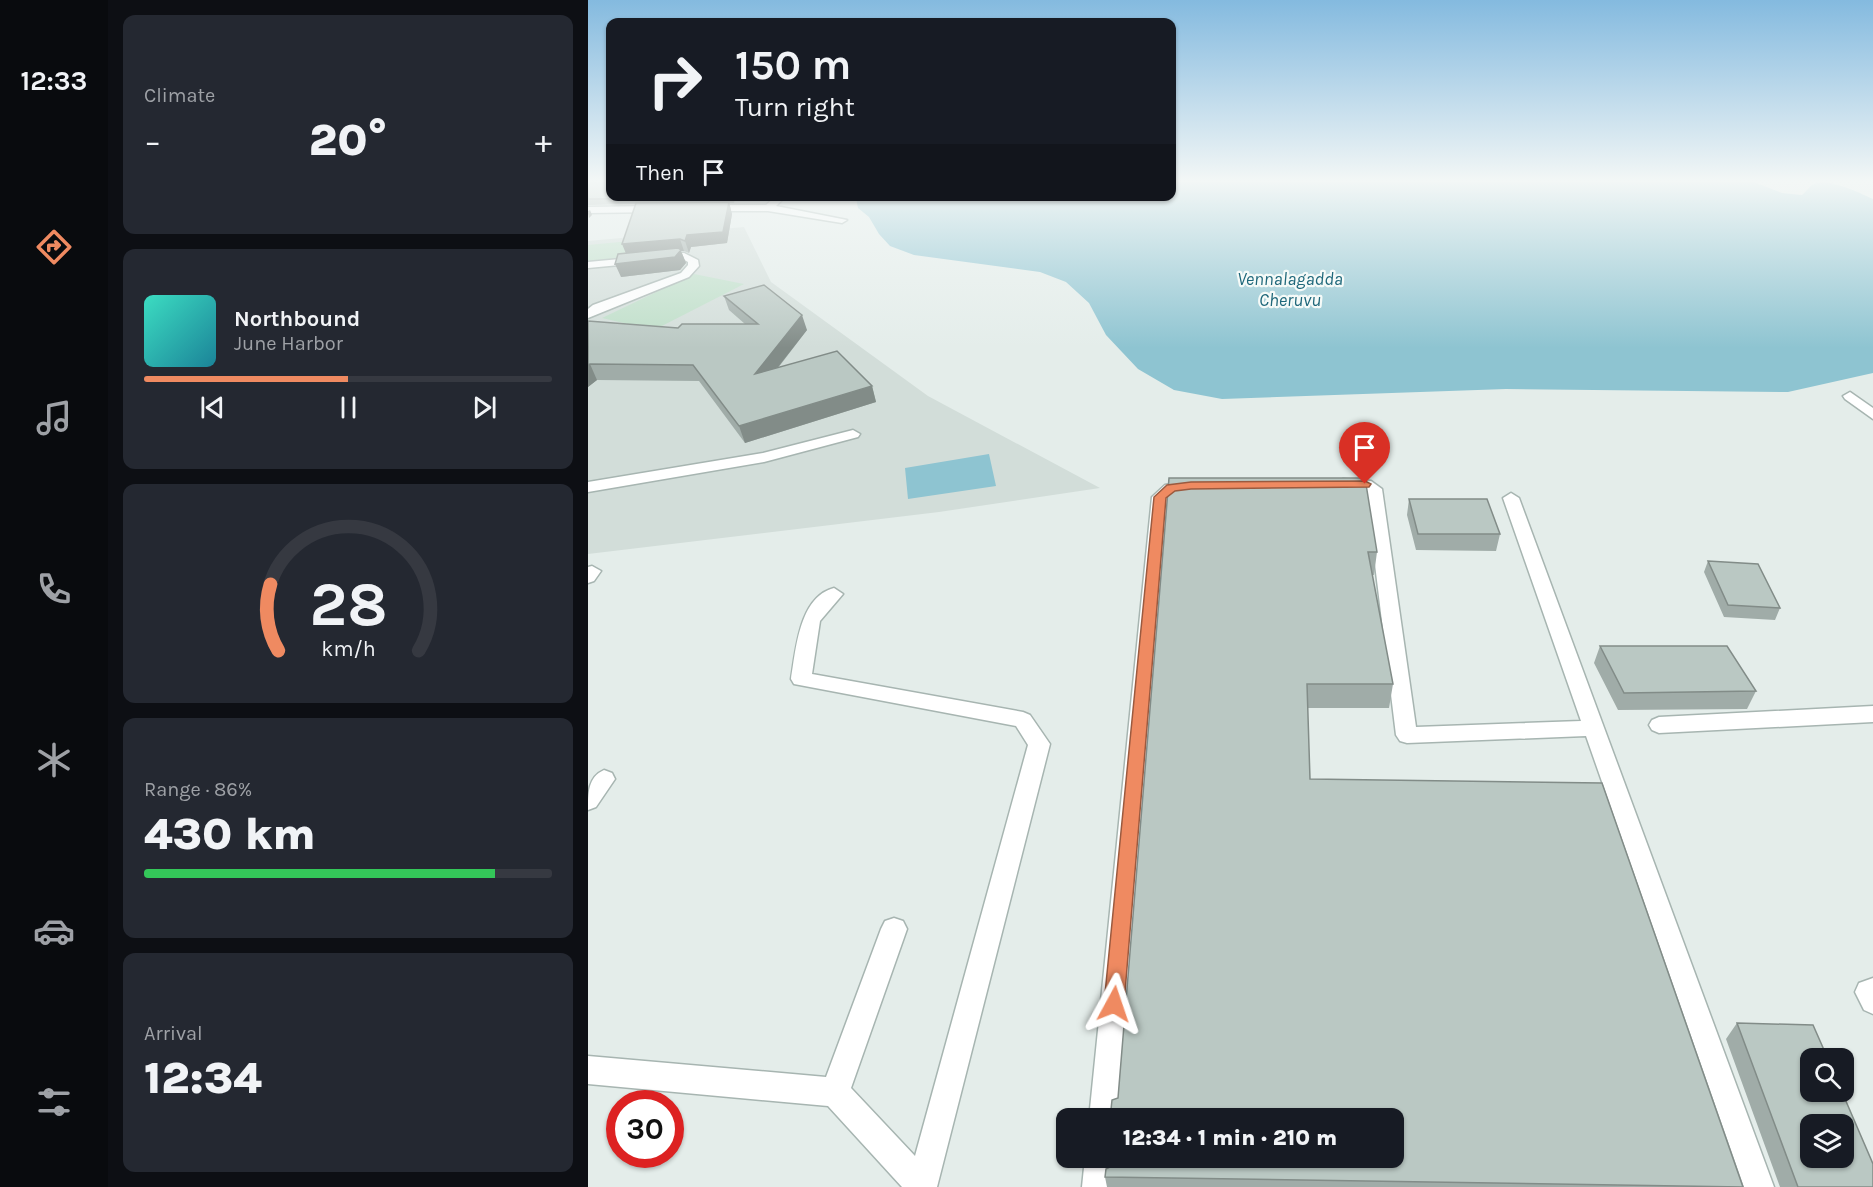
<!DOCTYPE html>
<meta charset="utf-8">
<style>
:root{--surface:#171b24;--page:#242831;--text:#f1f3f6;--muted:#9ea1a6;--line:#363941;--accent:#ef8a61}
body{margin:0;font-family:Karla,sans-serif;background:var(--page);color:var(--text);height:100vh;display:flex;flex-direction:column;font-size:22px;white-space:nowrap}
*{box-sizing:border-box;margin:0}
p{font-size:20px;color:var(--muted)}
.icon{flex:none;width:33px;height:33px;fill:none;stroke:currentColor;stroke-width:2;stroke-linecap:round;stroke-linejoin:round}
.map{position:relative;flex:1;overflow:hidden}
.sheet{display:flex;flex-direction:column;gap:15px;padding:15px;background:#0d0f14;width:480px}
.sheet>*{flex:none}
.top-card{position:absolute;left:18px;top:18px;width:570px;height:183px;border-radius:12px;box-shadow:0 2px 4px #0004;background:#171b24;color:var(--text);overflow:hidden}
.buttons{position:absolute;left:1212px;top:1048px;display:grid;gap:12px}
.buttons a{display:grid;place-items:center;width:54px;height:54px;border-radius:12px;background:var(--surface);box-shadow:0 2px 4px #0004;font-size:30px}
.speed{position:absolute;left:18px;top:1090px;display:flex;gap:12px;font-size:30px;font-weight:700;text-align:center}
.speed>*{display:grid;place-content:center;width:78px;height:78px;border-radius:50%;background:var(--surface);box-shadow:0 2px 4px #0004;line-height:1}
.speed .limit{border:9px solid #d22;background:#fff;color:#111}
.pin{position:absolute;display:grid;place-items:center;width:51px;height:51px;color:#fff;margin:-62px -26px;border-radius:50% 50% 50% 0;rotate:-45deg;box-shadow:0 0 6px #0007}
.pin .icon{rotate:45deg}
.me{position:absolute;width:66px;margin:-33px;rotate:5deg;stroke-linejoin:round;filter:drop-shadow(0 0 4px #0008)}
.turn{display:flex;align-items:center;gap:21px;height:126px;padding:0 30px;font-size:27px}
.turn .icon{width:78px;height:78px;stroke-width:2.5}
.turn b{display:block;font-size:42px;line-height:51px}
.then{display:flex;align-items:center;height:57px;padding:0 30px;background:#0003;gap:12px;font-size:22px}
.big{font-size:45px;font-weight:800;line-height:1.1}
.sheet .tile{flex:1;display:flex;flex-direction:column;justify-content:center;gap:9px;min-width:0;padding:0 21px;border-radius:12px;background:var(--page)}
.sheet .dial{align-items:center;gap:0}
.dial svg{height:156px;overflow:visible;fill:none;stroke:var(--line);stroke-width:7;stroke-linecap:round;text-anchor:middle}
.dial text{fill:var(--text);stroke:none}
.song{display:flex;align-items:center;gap:18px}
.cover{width:72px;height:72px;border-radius:9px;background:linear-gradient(135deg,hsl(170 70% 55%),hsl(190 70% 35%))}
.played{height:6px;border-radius:3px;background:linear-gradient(90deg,var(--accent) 50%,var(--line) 50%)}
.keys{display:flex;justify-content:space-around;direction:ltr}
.heat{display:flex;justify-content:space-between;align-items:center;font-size:33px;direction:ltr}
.charge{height:9px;border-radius:4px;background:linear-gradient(90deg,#34c759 86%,var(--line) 0)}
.trip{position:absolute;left:468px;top:1108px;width:348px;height:60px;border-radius:12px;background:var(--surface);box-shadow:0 2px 4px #0004;font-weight:800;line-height:60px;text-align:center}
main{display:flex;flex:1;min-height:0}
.tabs{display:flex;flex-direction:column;width:108px;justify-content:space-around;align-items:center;background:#090b0e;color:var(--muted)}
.tabs .icon{width:42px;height:42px}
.tabs .current{color:var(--accent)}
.tabs b{font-size:27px;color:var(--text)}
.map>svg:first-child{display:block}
.built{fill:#d2ddd9}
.green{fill:#bedec8}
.water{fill:#8ec4d1}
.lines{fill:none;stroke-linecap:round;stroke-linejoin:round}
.minor-casing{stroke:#a7b5b1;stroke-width:3}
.minor{fill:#fff;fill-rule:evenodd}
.wall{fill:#a0aca8}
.shaded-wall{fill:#828c88}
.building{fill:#bac8c3;stroke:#828c88;stroke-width:1.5;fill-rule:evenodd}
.route{fill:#ef8a61;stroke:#9b5a3f;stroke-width:1.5}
.labels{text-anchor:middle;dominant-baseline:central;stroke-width:4.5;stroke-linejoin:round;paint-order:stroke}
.far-water-label{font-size:18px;font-style:italic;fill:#1e677a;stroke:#f5faf8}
</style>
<main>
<nav class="tabs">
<b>12:33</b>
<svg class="icon current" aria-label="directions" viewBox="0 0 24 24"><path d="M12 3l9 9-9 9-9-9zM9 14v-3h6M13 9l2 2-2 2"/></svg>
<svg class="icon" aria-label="music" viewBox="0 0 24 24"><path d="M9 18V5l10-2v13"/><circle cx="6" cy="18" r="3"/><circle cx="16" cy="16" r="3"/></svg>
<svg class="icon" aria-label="phone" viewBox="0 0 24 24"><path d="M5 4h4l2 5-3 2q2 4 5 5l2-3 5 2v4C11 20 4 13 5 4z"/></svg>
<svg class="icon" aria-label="climate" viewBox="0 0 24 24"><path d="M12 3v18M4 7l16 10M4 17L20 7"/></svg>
<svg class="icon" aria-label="car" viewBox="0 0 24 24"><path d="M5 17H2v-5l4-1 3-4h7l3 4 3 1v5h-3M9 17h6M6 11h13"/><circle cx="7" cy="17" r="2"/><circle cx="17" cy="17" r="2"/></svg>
<svg class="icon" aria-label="filters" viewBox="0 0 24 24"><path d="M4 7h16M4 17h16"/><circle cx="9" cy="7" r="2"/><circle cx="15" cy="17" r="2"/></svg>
</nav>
<section class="sheet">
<div class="tile"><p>Climate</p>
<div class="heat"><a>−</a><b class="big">20°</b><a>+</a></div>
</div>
<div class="tile">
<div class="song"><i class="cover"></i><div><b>Northbound</b><p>June Harbor</p></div></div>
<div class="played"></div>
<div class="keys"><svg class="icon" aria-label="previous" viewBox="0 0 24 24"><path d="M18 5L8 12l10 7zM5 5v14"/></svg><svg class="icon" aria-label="pause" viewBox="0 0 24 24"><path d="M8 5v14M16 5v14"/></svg><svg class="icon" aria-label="next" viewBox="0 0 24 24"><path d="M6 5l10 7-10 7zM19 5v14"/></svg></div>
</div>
<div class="tile dial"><svg viewBox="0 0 100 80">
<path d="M14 69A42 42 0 1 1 86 69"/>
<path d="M14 69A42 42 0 0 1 10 35" stroke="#ef8a61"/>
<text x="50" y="56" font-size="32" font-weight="700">28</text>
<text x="50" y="72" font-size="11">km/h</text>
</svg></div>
<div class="tile"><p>Range · 86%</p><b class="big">430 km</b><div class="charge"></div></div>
<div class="tile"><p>Arrival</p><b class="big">12:34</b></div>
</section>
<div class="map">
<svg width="1285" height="1187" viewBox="0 0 1285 1187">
<rect width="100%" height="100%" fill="#e4edea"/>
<!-- built -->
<path class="built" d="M 156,227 L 183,282 L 340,396 L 512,488 L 351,512 L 0,554 L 0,241 Z"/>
<!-- green -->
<path class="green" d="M 42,241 L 35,258 L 0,262 L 0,245 Z
M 106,274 L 156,284 L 66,330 L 14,318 Z"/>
<!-- water -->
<path class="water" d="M 584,182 L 1166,182 L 1194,193 L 1214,195 C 1218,192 1221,187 1224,185 C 1238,176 1272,193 1285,199 L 1285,373 L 1200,392 L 918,389 L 634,399 L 586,390 L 550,369 L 518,335 L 501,303 L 478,282 L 452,272 L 326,255 L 302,246 L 291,234 L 281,217 L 270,208 L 268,198 L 584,196 Z
M 401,454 L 408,486 L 320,499 L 317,468 Z"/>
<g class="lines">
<defs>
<path id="minor" d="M 188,196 L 198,196 L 188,206 L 259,220 L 254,223 L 180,211 L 119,211 L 114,208 L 119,205 L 178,205 Z
M 0,207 L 70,206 L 75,209 L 70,212 L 0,213 Z
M 96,253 L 110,260 L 111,266 L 101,277 L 0,318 L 0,309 L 5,305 L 93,273 L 100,265 L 100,262 L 95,259 L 0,268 L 0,262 Z
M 1262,392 L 1285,408 L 1285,419 L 1257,399 L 1255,396 Z
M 265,430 L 272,434 L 270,437 L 176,462 L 0,492 L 0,482 L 175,453 Z
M 755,479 L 783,481 L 794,489 L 828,727 L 993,721 L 915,498 L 923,493 L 931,498 L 1186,1187 L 1156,1187 L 998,736 L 819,743 L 812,741 L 808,735 L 778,491 L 749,487 L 747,484 Z
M 605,480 L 613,485 L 611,488 L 588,492 L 580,499 L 531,1119 L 501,1119 L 564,497 L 577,485 Z
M 4,566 L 13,571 L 6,581 L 0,583 L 0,567 Z
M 246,588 L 255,594 L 232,621 L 224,674 L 435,712 L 442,715 L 462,744 L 349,1187 L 314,1187 L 240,1106 L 0,1084 L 0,1056 L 238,1077 L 293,929 L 297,921 L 306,918 L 315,921 L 319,929 L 263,1088 L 327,1156 L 440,745 L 428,726 L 206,684 L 203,679 C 208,650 211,597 246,588 Z
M 1285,706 L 1285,722 L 1071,733 L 1064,730 L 1061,725 L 1064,720 L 1071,717 Z
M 16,770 L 24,773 L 27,779 L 8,807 L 0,810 C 0,793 0,777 16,770 Z
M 1285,978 L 1285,1014 L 1276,1010 L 1267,992 L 1271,983 Z
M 497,1158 L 527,1158 L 524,1187 L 494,1187 Z"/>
</defs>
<!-- minor casing -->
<use href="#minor" class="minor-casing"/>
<!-- minor -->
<use href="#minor" class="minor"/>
</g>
<!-- wall -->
<path class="wall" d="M 0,182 L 22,196 L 177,196 L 175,199 L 147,199 L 146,203 L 141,203 L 144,214 L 139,243 L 103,247 L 101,253 L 96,251 L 93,251 L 98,263 L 92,270 L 33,277 L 47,204 L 0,205 Z
M 136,296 L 219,330 L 190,368 L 284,386 L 288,402 L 157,443 L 111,381 L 9,380 L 0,387 L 0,321 L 90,328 L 157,324 L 141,310 Z
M 581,478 L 789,552 L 786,575 L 784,575 L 805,684 L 801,708 L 719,708 L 722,779 L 1155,1187 L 519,1187 L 517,1177 L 522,1167 L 530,1098 Z
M 821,499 L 912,534 L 908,551 L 828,550 L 819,515 Z
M 1120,561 L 1192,608 L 1187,620 L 1136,617 L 1116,572 Z
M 1012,646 L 1168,691 L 1159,709 L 1030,710 L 1006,663 Z
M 1149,1023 L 1285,1187 L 1192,1187 L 1138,1039 Z"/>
<!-- shaded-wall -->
<path class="shaded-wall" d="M 141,202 L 144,214 L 139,243 L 103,247 L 101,253 L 97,241 L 99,235 Z
M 2,210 L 4,215 L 1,218 L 0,211 Z
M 92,239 L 96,251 L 93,251 L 98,263 L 92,270 L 33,277 L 27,264 L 39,256 L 34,244 Z
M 214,315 L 219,330 L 172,390 L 167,374 Z
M 2,364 L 9,380 L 0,387 L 0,365 Z
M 284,386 L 288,402 L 157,443 L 151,426 Z"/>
<!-- building -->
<path class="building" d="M 0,182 L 22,182 L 22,196 L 145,196 L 145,198 L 0,199 Z
M 141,202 L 135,232 L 99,235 L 97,241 L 92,239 L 34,244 L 48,203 Z
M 90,248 L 93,250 L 87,257 L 27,264 L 30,254 Z
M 176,285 L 214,315 L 167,374 L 249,351 L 284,386 L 151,426 L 105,365 L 2,364 L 0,365 L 0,321 L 90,328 L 94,324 L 170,324 L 136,296 Z
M 581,478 L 777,478 L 789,552 L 780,552 L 805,684 L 719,684 L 722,779 L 1014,783 L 1155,1187 L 517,1177 L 518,1169 L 522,1167 L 523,1158 L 806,1158 L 806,1119 L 522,1119 L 524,1100 L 530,1098 Z
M 821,499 L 899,499 L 912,534 L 830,534 Z
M 1120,561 L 1170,564 L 1192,608 L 1140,605 Z
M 1012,646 L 1139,646 L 1168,691 L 1036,693 Z
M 1149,1023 L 1225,1025 L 1240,1059 L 1222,1059 L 1222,1092 L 1254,1092 L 1285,1164 L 1285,1187 L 1210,1187 ZM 1222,1125 L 1256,1125 L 1256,1158 L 1222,1158 Z"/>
<!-- sky -->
<linearGradient id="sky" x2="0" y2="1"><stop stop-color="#84badf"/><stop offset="0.52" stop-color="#f3f7f6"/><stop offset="1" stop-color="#f3f7f6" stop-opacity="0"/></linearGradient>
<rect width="1285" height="348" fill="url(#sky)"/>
<!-- route -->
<path class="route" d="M 777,481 L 783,484 L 781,487 L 603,489 L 587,491 L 578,498 L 536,1004 L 533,1011 L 526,1014 L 519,1011 L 516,1004 L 566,497 L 579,485 L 603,482 Z"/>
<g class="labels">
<!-- far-water labels -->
<g class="far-water-label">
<text x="702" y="279">Vennalagadda<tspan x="702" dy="21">Cheruvu</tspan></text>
</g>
</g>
</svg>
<div class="buttons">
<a><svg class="icon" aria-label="search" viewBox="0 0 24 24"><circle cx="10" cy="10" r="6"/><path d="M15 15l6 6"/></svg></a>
<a><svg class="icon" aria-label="layers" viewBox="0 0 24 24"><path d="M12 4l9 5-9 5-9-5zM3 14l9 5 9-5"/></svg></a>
</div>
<div class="speed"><div class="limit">30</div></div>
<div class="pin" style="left:777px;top:484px;background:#d93025"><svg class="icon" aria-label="arrive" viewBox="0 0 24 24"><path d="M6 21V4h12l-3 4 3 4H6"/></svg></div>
<svg class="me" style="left:526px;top:1004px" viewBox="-20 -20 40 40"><path d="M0-17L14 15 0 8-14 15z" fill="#ef8a61" stroke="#fff" stroke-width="4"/></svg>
<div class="trip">12:34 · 1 min · 210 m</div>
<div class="top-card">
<div class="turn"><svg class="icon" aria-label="right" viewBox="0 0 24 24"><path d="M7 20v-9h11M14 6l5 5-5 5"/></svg><div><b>150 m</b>Turn right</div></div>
<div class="then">Then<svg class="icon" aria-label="arrive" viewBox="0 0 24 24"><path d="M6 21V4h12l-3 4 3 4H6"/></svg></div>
</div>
</div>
</main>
